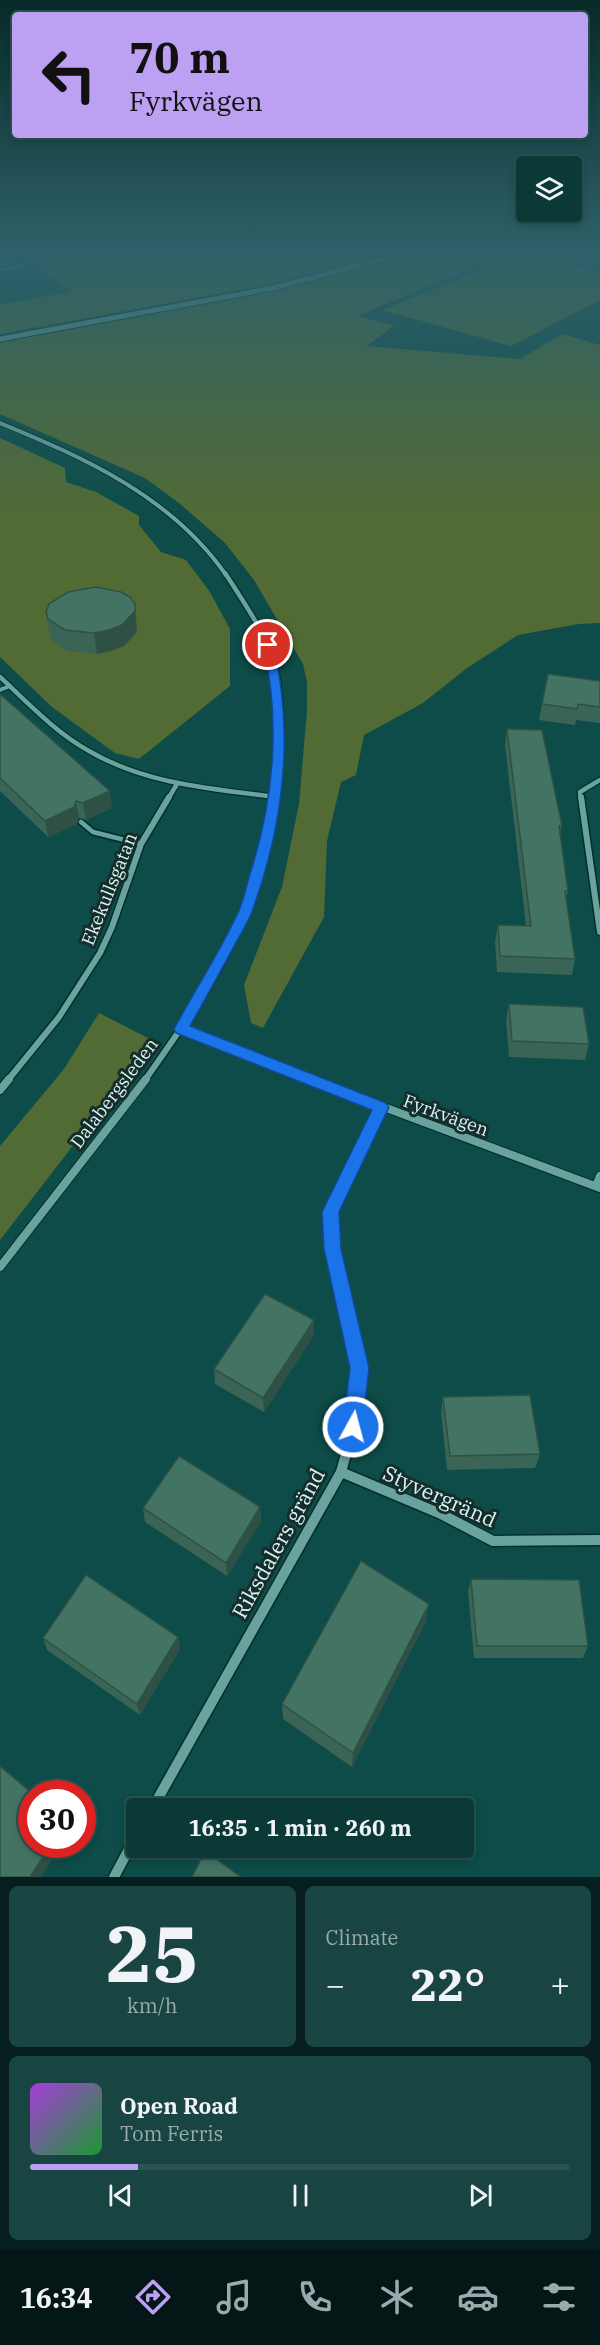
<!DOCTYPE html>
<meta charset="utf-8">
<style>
:root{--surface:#0a3936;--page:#184442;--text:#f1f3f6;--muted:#99acad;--line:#2a5351;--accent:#bca0f2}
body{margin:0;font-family:"IBM Plex Serif",serif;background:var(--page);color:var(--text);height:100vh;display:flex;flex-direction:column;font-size:22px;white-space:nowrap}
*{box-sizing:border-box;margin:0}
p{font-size:20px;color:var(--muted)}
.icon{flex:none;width:33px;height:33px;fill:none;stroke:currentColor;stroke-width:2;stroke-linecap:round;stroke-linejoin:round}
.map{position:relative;height:1877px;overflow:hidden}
.details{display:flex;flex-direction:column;gap:9px;padding:9px;background:#061f1e;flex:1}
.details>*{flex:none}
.banner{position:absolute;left:12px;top:12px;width:576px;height:126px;border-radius:6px;box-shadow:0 3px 9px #0003,0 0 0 2px var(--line);background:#bca0f2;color:#111;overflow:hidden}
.fabs{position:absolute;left:516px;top:156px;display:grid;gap:12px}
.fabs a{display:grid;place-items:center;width:66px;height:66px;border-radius:6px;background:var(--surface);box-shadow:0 3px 9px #0003,0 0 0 2px var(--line);font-size:30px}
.speed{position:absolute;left:18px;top:1780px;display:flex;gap:12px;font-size:30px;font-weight:700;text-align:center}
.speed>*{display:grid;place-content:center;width:78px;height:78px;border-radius:50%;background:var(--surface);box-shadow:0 3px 9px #0003,0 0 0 2px var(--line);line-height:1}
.speed .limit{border:9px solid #d22;background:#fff;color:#111}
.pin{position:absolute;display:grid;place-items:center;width:51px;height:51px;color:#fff;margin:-26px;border:3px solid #fff;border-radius:50%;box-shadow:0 2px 6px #0007}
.me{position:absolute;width:66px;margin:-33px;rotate:7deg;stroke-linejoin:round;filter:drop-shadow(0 0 4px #0008)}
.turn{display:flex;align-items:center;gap:21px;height:126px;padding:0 18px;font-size:27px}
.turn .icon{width:78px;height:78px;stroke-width:2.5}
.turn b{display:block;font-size:42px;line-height:51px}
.big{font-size:45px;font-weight:800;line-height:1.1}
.details .tile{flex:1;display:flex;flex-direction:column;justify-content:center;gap:9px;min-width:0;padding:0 21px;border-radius:9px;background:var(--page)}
.details .dial{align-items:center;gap:0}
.dial b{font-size:78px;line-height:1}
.song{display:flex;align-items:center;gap:18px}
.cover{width:72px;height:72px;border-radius:9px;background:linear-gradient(135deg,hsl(280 70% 55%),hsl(130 70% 35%))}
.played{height:6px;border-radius:3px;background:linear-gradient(90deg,var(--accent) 20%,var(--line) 20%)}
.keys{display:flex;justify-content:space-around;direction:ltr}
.heat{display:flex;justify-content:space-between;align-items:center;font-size:33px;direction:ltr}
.details .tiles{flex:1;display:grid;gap:9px;grid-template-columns:1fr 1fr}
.tile:last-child{grid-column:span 2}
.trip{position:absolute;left:126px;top:1798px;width:348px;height:60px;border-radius:6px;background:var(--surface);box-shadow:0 3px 9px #0003,0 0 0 2px var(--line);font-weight:800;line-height:60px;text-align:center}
.dock{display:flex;height:96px;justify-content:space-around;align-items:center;background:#041716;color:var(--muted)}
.dock .icon{width:42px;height:42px}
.dock .active{color:var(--accent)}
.dock b{font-size:27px;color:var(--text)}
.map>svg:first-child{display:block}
.green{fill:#526b35}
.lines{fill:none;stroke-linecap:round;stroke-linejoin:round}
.service-far2-casing{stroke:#00302d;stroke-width:4}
.service-far1-casing{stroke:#00302d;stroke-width:6}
.service-casing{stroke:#00302d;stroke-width:8}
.minor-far4-casing{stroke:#00302d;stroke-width:6}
.minor-far3-casing{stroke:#00302d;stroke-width:7}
.minor-far2-casing{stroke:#00302d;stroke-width:9}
.minor-far1-casing{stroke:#00302d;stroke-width:10}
.minor-casing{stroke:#00302d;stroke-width:13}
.tertiary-casing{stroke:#00302d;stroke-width:7}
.service-far2{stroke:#6aa39e;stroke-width:2}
.service-far1{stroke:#6aa39e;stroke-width:4}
.service{stroke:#6aa39e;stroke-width:4.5}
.minor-far4{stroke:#6aa39e;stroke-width:4}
.minor-far3{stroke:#6aa39e;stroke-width:4.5}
.minor-far2{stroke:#6aa39e;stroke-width:6}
.minor-far1{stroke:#6aa39e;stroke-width:8}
.minor{stroke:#6aa39e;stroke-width:10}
.tertiary{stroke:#6aa39e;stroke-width:5}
.wall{fill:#3a6455}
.shaded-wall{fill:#2f5145}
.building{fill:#437463;stroke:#2f5145;stroke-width:1.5}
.route{fill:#1a73e8;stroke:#114b97;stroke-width:1.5}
.labels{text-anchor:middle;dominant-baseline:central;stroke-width:6;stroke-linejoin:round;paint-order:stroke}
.street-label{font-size:18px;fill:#d8f5f2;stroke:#152d2b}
.near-street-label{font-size:21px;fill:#d8f5f2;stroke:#152d2b}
</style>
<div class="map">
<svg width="600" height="1877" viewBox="0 0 600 1877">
<rect width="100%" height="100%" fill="#0d4c48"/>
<!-- green -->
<path class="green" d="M 127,253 L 390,253 L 265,285 L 0,334 L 0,305 L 73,291 L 36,268 L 69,259 Z
M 418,253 L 508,253 L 357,316 L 394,326 L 366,346 L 520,359 L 562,334 L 600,345 L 600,623 L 579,624 L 518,635 L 467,668 L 423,703 L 364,735 L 356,775 L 341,782 L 327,841 L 324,917 L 263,1028 L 251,1023 L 244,985 L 282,887 L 299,804 L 307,710 L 307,682 L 303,664 L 254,580 L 225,543 L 179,503 L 145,478 L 0,414 L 0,342 L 274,291 Z
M 522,254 L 600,272 L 600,300 L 511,346 L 382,310 Z
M 0,438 L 65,468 L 66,482 L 96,492 L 139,516 L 139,525 L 161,552 L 186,560 L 210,592 L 230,629 L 230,686 L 139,759 L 115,753 L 52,707 L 0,657 Z
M 99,1013 L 154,1041 L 0,1240 L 0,1146 L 64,1069 Z"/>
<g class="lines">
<defs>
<path id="service-far2" d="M 0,270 L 73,253"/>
<path id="service-far1" d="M 0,690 L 10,686"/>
<path id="service" d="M 81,822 L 93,832 L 141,844"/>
<path id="minor-far4" d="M 0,423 C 85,458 172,497 226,575"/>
<path id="minor-far3" d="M 225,573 C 240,596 256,620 268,644 C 286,686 282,755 275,799
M 0,677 C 28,703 55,732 89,751 C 145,784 212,789 276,797
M 168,799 L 177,784
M 581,799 L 580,792 L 600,780"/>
<path id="minor-far2" d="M 581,797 L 600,932
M 181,1029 L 313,1080
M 8,1080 L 59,1017 L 100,953 L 112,927 L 141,844 L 169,797
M 145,1080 C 182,1028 221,972 245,912 C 260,876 269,836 275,797"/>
<path id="minor-far1" d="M 309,1079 L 600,1188
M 0,1090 L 9,1079
M 596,1186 L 600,1176
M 0,1267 L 146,1079
M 351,1434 L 360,1368 L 333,1249 L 331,1212 L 381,1107"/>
<path id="minor" d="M 341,1472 L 441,1514 L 493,1541 L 600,1540
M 152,1809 L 341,1472 L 352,1432
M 114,1877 L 136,1836"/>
<path id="tertiary" d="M 0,339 L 273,288 L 406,253"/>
</defs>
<!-- service-far2 casing -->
<use href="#service-far2" class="service-far2-casing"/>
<!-- service-far1 casing -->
<use href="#service-far1" class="service-far1-casing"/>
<!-- service casing -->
<use href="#service" class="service-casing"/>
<!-- minor-far4 casing -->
<use href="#minor-far4" class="minor-far4-casing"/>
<!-- minor-far3 casing -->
<use href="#minor-far3" class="minor-far3-casing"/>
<!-- minor-far2 casing -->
<use href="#minor-far2" class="minor-far2-casing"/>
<!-- minor-far1 casing -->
<use href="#minor-far1" class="minor-far1-casing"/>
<!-- minor casing -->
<use href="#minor" class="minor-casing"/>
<!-- tertiary casing -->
<use href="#tertiary" class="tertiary-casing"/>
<!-- service-far2 -->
<use href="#service-far2" class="service-far2"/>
<!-- service-far1 -->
<use href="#service-far1" class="service-far1"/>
<!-- service -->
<use href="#service" class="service"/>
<!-- minor-far4 -->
<use href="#minor-far4" class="minor-far4"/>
<!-- minor-far3 -->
<use href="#minor-far3" class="minor-far3"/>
<!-- minor-far2 -->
<use href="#minor-far2" class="minor-far2"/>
<!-- minor-far1 -->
<use href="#minor-far1" class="minor-far1"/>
<!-- minor -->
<use href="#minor" class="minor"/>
<!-- tertiary -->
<use href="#tertiary" class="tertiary"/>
</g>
<!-- wall -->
<path class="wall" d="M 46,612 L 137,632 L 124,646 L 111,651 L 97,654 L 68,651 L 51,640 Z
M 600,681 L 600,723 L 576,720 L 575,725 L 539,720 L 542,704 Z
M 0,694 L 112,808 L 86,820 L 79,818 L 77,824 L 48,837 L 0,791 Z
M 507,729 L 562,826 L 560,833 L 568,891 L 566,899 L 575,959 L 572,975 L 497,972 L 495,941 L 498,925 L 526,926 L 505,745 Z
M 509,1004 L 589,1044 L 585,1060 L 509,1057 L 506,1020 Z
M 314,1335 L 264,1412 L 215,1384 L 214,1369 Z
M 443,1397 L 540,1454 L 535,1468 L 447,1470 L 441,1412 Z
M 260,1507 L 261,1521 L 227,1576 L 145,1522 L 143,1508 Z
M 471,1579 L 588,1646 L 583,1658 L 474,1658 L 468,1592 Z
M 426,1621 L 352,1767 L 283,1719 L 282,1704 Z
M 178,1637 L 180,1649 L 140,1715 L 47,1650 L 43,1638 Z"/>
<!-- shaded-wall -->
<path class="shaded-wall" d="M 6,253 L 22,253 L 7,256 Z
M 135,604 L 137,632 L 124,646 L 111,651 L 97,654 L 94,633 Z
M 110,791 L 112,808 L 86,820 L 83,803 Z
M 76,801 L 79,818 L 77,824 L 48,837 L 45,821 Z
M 314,1320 L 314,1335 L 264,1412 L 263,1398 Z
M 260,1507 L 261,1521 L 227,1576 L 226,1563 Z
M 429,1604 L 426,1621 L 352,1767 L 353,1753 Z
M 178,1637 L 180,1649 L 140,1715 L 137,1704 Z
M 51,1845 L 62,1845 L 41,1877 L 30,1877 Z"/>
<!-- building -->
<path class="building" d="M 96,587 L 121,592 L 130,597 L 135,604 L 135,611 L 122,625 L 109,630 L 94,633 L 65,630 L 48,619 L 46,612 L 49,604 L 68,592 Z
M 548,674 L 600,681 L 600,707 L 578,704 L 577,709 L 542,704 Z
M 0,694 L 110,791 L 83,803 L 76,801 L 74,807 L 45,821 L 0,778 Z
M 507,729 L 542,730 L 562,826 L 559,826 L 568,891 L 565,891 L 575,959 L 500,956 L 498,925 L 531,926 Z
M 509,1004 L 583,1007 L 589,1044 L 512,1041 Z
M 265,1294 L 314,1320 L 263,1398 L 214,1369 Z
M 530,1395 L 540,1454 L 450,1456 L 443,1397 Z
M 179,1456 L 260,1507 L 226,1563 L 143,1508 Z
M 361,1561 L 429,1604 L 353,1753 L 282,1704 Z
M 86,1575 L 178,1637 L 137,1704 L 43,1638 Z
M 471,1579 L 579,1580 L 588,1646 L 477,1646 Z
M 0,1766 L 33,1794 L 32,1794 L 32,1845 L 51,1845 L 30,1877 L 0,1877 Z
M 205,1851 L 241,1877 L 192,1877 Z"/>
<!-- sky -->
<linearGradient id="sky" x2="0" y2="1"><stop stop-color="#072a28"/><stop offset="0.49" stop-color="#2f616a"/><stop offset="1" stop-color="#2f616a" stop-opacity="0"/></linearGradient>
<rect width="600" height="516" fill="url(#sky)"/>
<!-- route -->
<path class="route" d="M 268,642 L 273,645 C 295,735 283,828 251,914 C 246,926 238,938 232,950 C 218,976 204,1001 190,1026 L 386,1103 L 389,1107 L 339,1212 L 341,1249 L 369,1368 L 362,1427 L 360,1433 L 353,1436 L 346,1433 L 343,1427 L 350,1368 L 324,1249 L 322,1212 L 372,1110 L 176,1033 L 174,1029 C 194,992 218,955 236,917 C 243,904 246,888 250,874 C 274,799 281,722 263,645 Z"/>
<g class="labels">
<!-- street labels -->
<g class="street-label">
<text transform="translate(109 889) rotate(-68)">Ekekullsgatan</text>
<text transform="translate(114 1093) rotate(-53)">Dalabergsleden</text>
<text transform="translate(446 1115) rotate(20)">Fyrkvägen</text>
</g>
<!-- near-street labels -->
<g class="near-street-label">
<text transform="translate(440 1496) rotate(24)">Styvergränd</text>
<text transform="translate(278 1543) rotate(-61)">Riksdalers gränd</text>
</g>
</g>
</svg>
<div class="fabs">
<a><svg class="icon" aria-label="layers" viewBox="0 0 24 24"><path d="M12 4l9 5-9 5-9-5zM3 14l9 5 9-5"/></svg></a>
</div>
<div class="speed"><div class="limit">30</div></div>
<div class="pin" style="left:268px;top:645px;background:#d93025"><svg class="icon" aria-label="arrive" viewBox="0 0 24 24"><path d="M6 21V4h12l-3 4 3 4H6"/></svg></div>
<svg class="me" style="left:353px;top:1427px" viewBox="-20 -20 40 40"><circle r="17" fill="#1a73e8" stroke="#fff" stroke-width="3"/><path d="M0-11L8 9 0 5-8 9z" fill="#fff"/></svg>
<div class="trip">16:35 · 1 min · 260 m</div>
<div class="banner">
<div class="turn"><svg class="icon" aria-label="left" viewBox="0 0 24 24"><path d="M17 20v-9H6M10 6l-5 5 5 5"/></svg><div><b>70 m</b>Fyrkvägen</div></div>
</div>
</div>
<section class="details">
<div class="tiles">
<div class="tile dial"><b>25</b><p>km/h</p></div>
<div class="tile"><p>Climate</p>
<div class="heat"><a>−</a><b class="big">22°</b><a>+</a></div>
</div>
<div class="tile">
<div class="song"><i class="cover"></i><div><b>Open Road</b><p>Tom Ferris</p></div></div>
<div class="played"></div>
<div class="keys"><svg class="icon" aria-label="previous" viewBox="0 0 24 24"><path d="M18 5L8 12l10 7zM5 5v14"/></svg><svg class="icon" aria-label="pause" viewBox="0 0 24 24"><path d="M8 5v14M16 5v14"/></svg><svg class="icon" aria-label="next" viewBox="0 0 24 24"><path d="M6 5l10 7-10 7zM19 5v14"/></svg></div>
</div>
</div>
</section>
<nav class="dock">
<b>16:34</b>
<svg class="icon active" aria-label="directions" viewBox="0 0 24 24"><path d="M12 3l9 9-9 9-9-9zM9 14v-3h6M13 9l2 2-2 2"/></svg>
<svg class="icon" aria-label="music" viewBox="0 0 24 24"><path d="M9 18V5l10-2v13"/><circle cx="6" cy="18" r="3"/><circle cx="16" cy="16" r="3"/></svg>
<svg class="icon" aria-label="phone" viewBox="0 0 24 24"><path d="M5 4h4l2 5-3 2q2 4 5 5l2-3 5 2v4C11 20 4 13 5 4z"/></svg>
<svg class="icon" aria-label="climate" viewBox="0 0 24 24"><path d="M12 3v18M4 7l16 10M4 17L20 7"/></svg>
<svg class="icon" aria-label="car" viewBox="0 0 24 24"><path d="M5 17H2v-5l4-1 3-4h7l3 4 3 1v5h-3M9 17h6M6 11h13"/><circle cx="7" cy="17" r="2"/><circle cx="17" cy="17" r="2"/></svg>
<svg class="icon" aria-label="filters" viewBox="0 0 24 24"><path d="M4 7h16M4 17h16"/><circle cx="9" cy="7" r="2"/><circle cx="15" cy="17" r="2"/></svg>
</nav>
